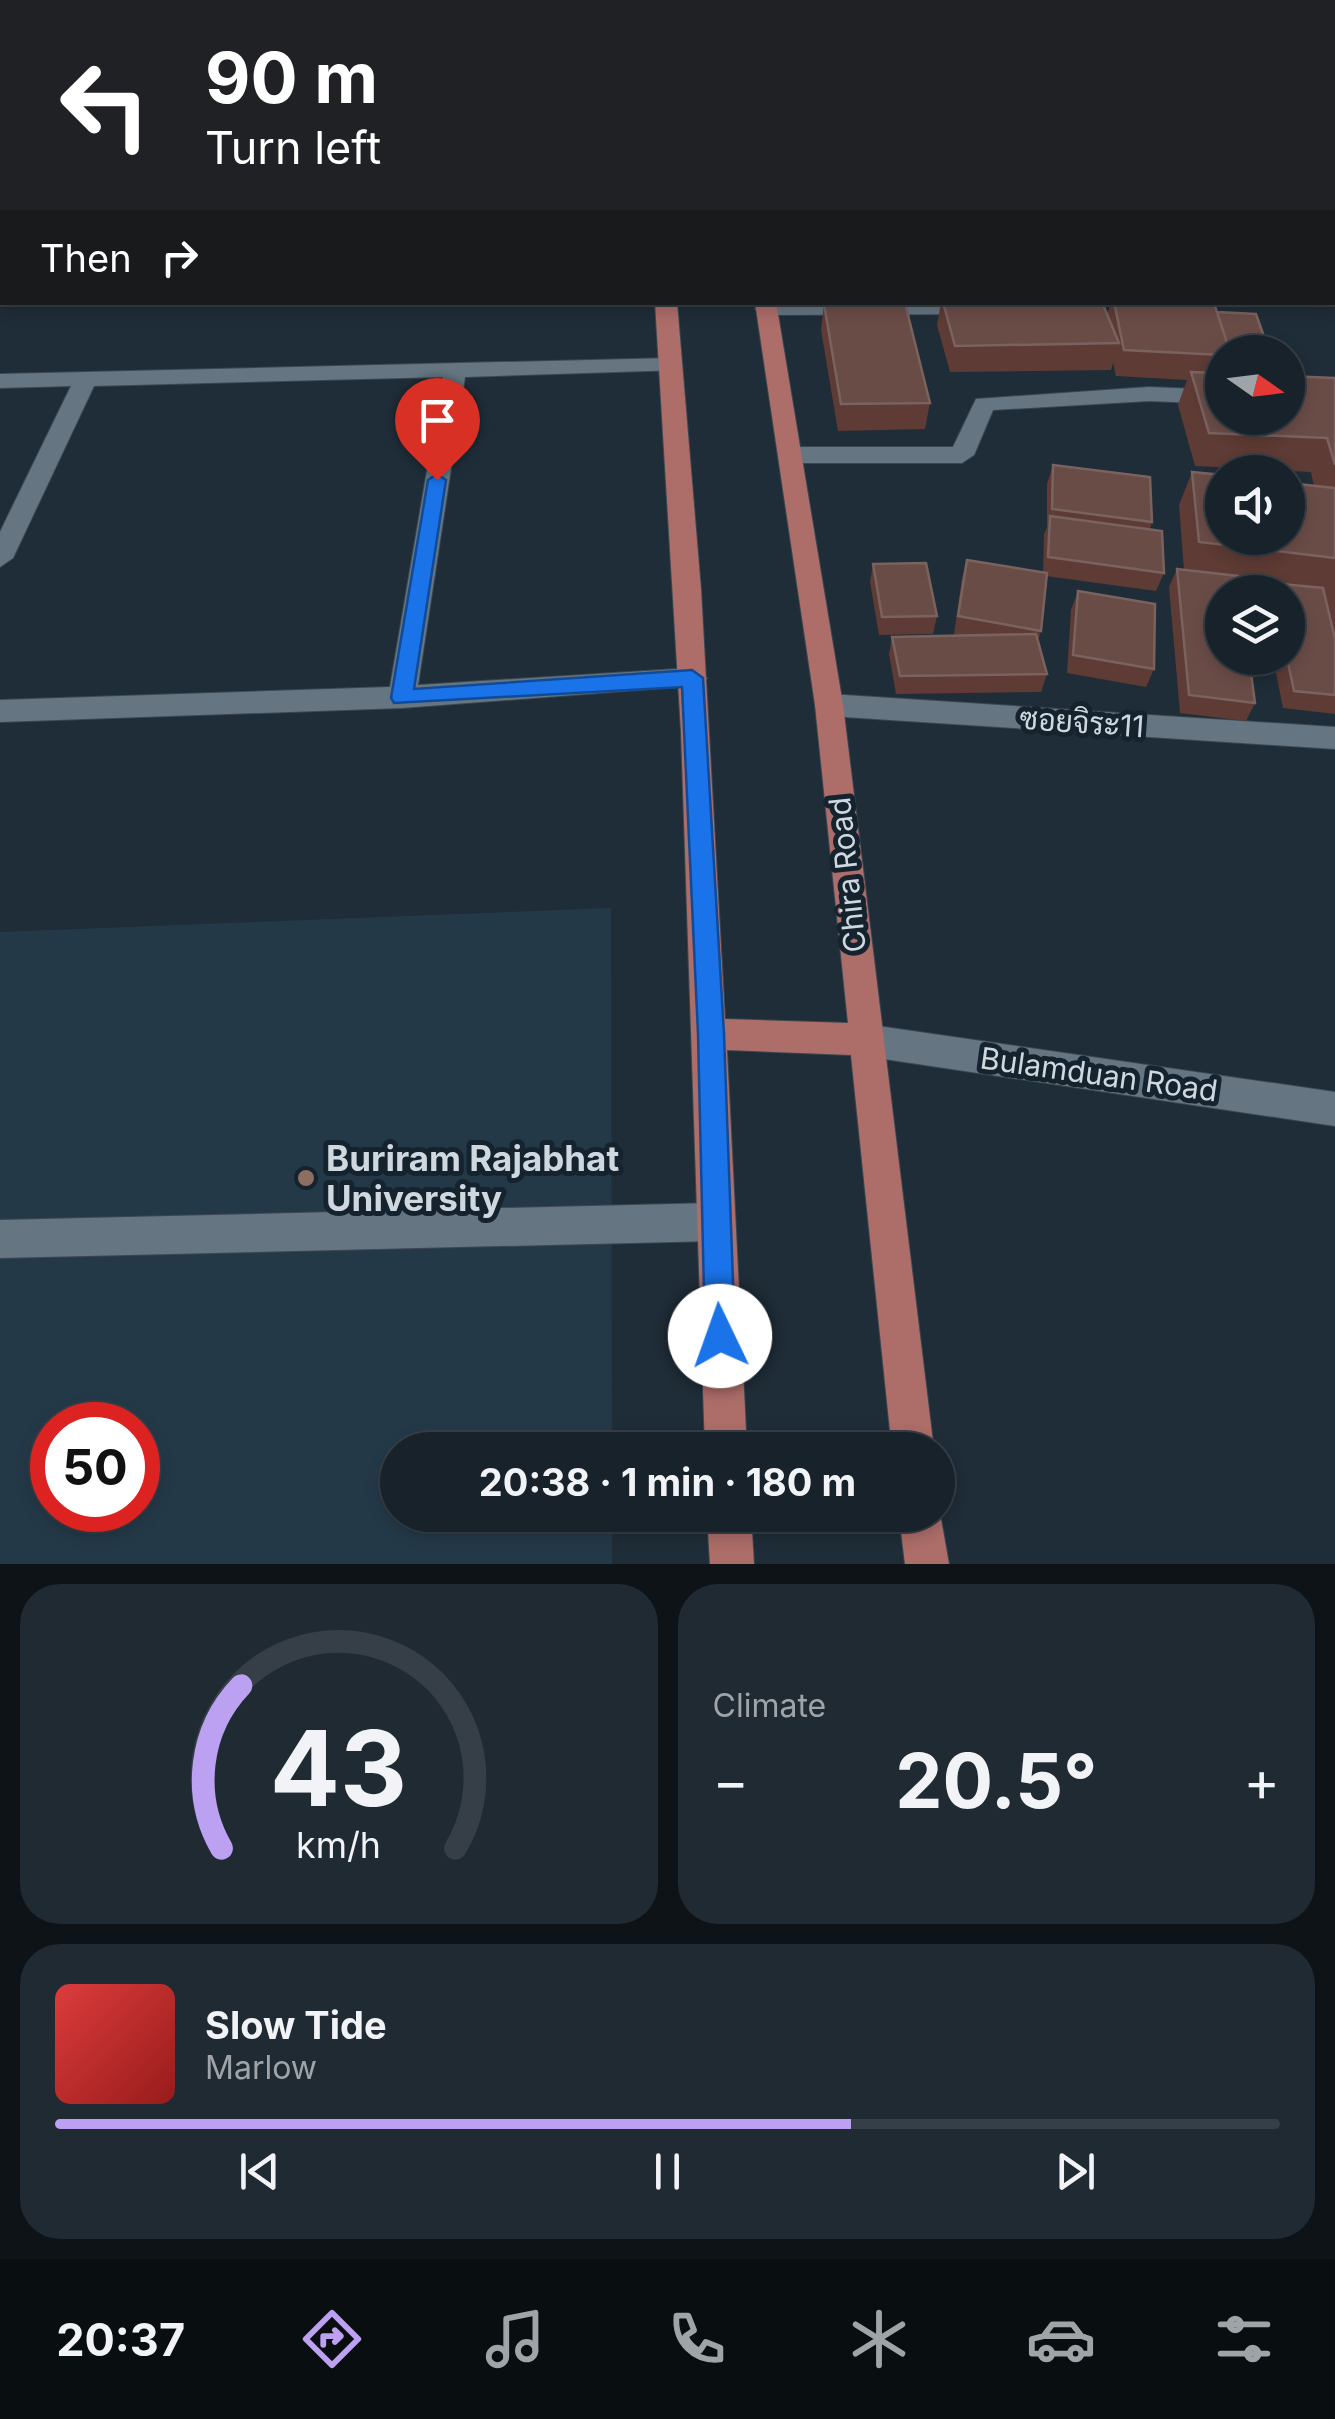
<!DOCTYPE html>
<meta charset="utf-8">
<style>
:root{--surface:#17222a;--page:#202a32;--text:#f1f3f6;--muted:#9ea4a8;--line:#363f47;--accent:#bca0f2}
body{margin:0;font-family:Inter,Sarabun,sans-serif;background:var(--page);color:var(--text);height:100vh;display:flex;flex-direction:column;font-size:38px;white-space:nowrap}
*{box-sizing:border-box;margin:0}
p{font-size:32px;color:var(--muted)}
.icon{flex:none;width:55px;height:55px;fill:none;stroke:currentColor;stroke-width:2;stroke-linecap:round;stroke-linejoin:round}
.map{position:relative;height:1564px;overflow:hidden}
.details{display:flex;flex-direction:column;gap:20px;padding:20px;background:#0d1317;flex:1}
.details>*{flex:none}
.banner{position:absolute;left:0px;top:0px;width:1335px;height:305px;box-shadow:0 5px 15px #0003,0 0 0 2px var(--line);background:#202124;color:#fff;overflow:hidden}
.needle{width:65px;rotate:104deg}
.tools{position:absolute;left:1205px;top:335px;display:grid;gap:20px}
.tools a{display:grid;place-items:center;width:100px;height:100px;border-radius:50%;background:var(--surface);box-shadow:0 5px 15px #0003,0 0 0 2px var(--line);font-size:50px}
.speed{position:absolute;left:30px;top:1402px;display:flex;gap:20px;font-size:50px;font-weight:700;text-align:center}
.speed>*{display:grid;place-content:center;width:130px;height:130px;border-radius:50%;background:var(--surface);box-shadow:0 5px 15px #0003,0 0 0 2px var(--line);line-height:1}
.speed .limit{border:15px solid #d22;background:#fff;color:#111}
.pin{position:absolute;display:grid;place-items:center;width:85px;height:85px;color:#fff;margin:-102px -42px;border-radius:50% 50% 50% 0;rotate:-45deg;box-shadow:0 0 10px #0007}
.pin .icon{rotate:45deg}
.me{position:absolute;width:110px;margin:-55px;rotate:357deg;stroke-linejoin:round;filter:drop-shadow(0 0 8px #0008)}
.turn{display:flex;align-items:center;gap:35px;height:210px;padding:0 40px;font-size:45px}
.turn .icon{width:130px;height:130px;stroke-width:2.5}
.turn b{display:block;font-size:70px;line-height:85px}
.then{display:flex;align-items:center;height:95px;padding:0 40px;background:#0003;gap:20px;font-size:38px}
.big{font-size:75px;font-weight:700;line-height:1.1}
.details .card{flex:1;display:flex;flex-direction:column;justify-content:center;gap:15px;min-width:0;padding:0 35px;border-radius:40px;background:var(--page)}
.details .dial{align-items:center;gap:0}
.dial svg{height:260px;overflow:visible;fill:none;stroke:var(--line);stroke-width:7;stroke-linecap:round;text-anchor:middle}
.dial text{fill:var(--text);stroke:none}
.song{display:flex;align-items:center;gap:30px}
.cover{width:120px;height:120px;border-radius:15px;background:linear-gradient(135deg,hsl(0 70% 55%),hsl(0 70% 35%))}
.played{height:10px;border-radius:5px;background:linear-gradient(90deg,var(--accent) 65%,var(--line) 65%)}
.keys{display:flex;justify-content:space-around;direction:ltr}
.heat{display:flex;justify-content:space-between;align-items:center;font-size:55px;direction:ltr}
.details .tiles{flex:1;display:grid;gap:20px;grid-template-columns:1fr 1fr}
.card:last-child{grid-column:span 2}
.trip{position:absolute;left:380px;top:1432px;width:575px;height:100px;border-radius:50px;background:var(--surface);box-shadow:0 5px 15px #0003,0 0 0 2px var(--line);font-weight:700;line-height:100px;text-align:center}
.tab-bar{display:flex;height:160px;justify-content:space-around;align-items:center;background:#090e11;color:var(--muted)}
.tab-bar .icon{width:70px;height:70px}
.tab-bar .selected{color:var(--accent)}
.tab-bar b{font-size:45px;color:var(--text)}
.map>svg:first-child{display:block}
.built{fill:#243948;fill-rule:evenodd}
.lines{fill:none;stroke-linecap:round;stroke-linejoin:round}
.minor-casing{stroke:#3c4851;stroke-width:2}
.major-casing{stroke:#3c4851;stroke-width:2}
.minor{fill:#657682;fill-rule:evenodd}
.major{fill:#ad6d69;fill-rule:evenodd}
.wall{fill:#5e3b35}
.building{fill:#6a4c47;stroke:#7a625f;stroke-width:2.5}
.route{fill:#1a73e8;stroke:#114b97;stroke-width:2.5}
.education-dot{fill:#8d6e63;stroke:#15232e;stroke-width:4}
.labels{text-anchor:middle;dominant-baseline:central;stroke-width:10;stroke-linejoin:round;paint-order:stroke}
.street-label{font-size:30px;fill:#cfd8df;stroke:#15232e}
.near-poi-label{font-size:35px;font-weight:bold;fill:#cfd8df;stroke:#15232e;text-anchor:start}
</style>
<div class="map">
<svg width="1335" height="1564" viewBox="0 0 1335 1564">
<rect width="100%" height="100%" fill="#1f2d38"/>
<!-- built -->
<path class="built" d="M 611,908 L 612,1450 L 398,1450 L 398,1515 L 612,1515 L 612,1564 L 0,1564 L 0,932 ZM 52,1425 L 138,1425 L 138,1510 L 52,1510 Z"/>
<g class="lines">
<defs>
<path id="minor" d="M 401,0 L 419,0 L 421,2 L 403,2 Z
M 1170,0 L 1186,0 L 1187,2 L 1172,2 Z
M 1309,0 L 1335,0 L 1335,7 L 1332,2 Z
M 0,14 L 2,14 L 2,24 L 0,24 Z
M 1332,177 L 1335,177 L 1335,189 L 1332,189 Z
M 0,264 L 2,264 L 2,276 L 0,276 Z
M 981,302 L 989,308 L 978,314 L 766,315 L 755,309 L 766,303 Z
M 672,358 L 680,360 L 680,370 L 465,377 L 418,685 L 693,668 L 707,678 L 703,685 L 402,708 L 0,722 L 0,700 L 390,687 L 443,377 L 94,386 L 13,558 L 0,567 L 0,532 L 71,386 L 0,388 L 0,374 Z
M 1149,387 L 1222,390 L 1222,404 L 1149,401 L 993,410 L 974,455 L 962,463 L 792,463 L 780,455 L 792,447 L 953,447 L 976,399 Z
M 829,694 L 1335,727 L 1335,749 L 829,716 L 819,713 L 815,705 L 819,697 Z
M 864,1024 L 1335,1092 L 1335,1126 L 864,1056 L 852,1051 L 847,1040 L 852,1029 Z
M 714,1203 L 727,1209 L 733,1222 L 727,1235 L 714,1241 L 0,1258 L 0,1220 Z"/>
<path id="major" d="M 637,0 L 653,0 L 653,2 L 638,2 Z
M 704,0 L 720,0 L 720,2 L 705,2 Z
M 655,302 L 677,302 L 701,589 L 725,1019 L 848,1023 L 815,705 L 755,302 L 776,302 L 843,705 L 934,1450 L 892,1450 L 851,1055 L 727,1050 L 747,1450 L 705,1450 L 681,732 Z
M 938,1502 L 949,1564 L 905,1564 L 899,1515 L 938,1515 Z
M 707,1515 L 751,1515 L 754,1564 L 710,1564 Z"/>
</defs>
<!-- minor casing -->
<use href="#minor" class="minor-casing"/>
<!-- major casing -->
<use href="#major" class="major-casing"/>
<!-- minor -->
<use href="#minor" class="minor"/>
<!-- major -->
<use href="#major" class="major"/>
</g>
<!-- wall -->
<path class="wall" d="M 941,302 L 1102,302 L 1107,315 L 1111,302 L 1213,302 L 1217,312 L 1268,348 L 1266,352 L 1222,352 L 1222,418 L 1335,378 L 1335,714 L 1283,708 L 1273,658 L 1288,658 L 1288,592 L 1267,592 L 1270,586 L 1238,582 L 1255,703 L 1246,721 L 1180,713 L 1169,587 L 1177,569 L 1184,570 L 1179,505 L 1192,472 L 1314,486 L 1311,472 L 1195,466 L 1178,405 L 1187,380 L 1116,376 L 1113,363 L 1111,370 L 950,372 L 937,325 Z
M 824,304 L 930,403 L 925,429 L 838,431 L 821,330 Z
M 1053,465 L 1152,522 L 1150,529 L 1164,573 L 1156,591 L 1046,576 L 1041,631 L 1038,641 L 1047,674 L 1041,692 L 896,694 L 889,654 L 892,637 L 958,635 L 954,634 L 962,578 L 967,560 L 1043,573 L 1044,534 L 1047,527 L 1047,484 Z
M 873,564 L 937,616 L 933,634 L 879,635 L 870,582 Z
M 1078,591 L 1154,669 L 1146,687 L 1067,673 L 1071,610 Z"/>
<!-- building -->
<path class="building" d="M 943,302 L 1102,302 L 1119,343 L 955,346 Z
M 1114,302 L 1214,303 L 1230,352 L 1222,352 L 1222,355 L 1124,350 Z
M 905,303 L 930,403 L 841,404 L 824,304 Z
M 1217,312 L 1256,314 L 1268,348 L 1228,346 Z
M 1191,372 L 1222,373 L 1222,418 L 1288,418 L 1288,376 L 1335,378 L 1335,465 L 1327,438 L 1209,433 Z
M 1053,465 L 1150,477 L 1152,522 L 1052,509 Z
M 1192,472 L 1222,475 L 1222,538 L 1288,538 L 1288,483 L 1335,488 L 1335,558 L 1199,542 Z
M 1050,516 L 1162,531 L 1164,573 L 1048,557 Z
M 967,560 L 1047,573 L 1041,631 L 958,616 Z
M 926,563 L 937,616 L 882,617 L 873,564 Z
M 1177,569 L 1238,576 L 1240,592 L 1222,592 L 1222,658 L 1249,658 L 1255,703 L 1189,695 Z
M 1272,583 L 1323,588 L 1335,639 L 1335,695 L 1294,691 L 1287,658 L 1288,592 L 1274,592 Z
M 1078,591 L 1155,604 L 1154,669 L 1073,655 Z
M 1036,634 L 1047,674 L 900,676 L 892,637 Z"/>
<!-- route -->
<path class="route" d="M 437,474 L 446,480 L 414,689 L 692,670 L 703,678 L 724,1034 L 735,1336 L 731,1347 L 720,1351 L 709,1347 L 705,1336 L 698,1034 L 682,687 L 394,703 L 391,698 L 428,480 Z"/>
<!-- markers -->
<circle class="education-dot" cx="306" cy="1178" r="10"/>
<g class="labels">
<!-- street labels -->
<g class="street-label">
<text transform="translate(1082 722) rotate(4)">ซอยจิระ11</text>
<text transform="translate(847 875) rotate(-96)">Chira Road</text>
<text transform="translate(1099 1074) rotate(8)">Bulamduan Road</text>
</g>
<!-- near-poi labels -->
<g class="near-poi-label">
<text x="326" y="1158">Buriram Rajabhat<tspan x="326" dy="40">University</tspan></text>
</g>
</g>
</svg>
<div class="tools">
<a><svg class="needle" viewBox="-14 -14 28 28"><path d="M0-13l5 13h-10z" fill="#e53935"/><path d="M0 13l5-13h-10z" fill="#9ea4a8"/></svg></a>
<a><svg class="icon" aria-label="sound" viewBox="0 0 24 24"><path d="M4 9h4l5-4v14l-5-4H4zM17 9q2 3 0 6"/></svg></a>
<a><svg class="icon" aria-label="layers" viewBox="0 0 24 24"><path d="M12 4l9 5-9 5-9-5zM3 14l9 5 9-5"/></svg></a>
</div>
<div class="speed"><div class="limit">50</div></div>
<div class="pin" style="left:437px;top:480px;background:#d93025"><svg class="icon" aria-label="arrive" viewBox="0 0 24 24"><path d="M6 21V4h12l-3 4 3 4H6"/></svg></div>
<svg class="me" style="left:720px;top:1336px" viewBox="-20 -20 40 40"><circle r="19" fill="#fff"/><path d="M0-13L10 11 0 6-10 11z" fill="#1a73e8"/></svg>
<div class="trip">20:38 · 1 min · 180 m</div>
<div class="banner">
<div class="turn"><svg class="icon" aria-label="left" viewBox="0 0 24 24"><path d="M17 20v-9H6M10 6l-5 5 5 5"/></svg><div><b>90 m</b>Turn left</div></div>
<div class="then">Then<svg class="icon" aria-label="right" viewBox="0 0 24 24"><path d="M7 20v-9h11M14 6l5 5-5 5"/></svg></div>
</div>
</div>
<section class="details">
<div class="tiles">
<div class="card dial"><svg viewBox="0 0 100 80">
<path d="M14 69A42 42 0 1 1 86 69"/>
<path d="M14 69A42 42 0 0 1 20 19" stroke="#bca0f2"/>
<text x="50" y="56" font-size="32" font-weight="700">43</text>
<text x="50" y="72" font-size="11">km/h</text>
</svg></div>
<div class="card"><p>Climate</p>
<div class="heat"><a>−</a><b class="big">20.5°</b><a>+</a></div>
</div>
<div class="card">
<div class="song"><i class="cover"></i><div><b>Slow Tide</b><p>Marlow</p></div></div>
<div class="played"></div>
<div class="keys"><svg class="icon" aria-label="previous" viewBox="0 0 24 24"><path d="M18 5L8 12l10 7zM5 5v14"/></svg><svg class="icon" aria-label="pause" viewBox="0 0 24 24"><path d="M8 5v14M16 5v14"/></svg><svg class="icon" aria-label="next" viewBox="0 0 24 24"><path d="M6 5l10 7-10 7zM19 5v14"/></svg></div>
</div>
</div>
</section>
<nav class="tab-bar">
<b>20:37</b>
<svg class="icon selected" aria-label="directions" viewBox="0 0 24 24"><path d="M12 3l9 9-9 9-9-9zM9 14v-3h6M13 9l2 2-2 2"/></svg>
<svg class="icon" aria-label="music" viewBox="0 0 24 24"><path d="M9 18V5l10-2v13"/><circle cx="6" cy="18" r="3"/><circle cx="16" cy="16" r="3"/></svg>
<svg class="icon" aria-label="phone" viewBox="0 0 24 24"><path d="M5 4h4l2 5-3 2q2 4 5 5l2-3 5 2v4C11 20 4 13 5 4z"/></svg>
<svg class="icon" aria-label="climate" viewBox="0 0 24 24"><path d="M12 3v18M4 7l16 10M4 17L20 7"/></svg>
<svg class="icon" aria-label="car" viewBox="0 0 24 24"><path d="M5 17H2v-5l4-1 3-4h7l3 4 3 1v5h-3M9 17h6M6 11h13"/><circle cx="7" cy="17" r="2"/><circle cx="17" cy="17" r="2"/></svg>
<svg class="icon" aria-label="filters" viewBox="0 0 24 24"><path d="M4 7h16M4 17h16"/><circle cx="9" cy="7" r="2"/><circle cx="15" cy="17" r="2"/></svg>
</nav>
